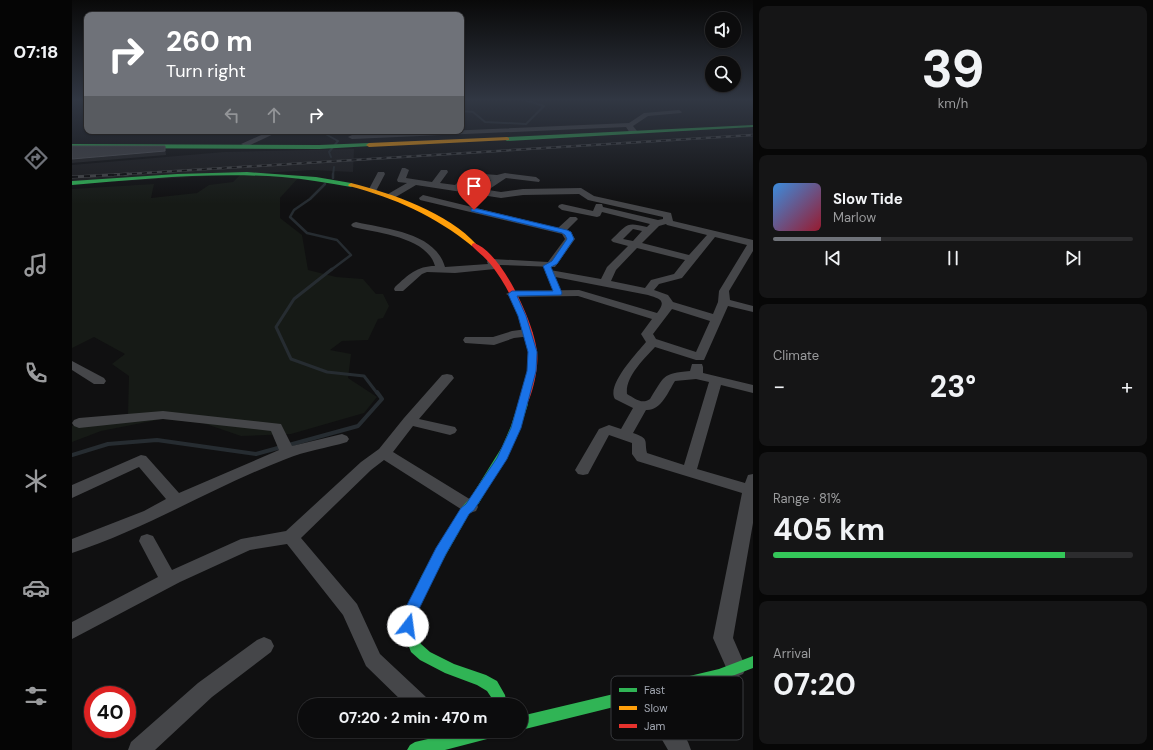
<!DOCTYPE html>
<meta charset="utf-8">
<style>
:root{--surface:#0c0c0d;--page:#151516;--text:#f1f3f6;--muted:#9a9b9d;--line:#2c2c2e;--accent:#6f7279}
body{margin:0;font-family:"DM Sans",sans-serif;background:var(--page);color:var(--text);height:100vh;display:flex;flex-direction:column;font-size:15px;white-space:nowrap}
*{box-sizing:border-box;margin:0}
p{font-size:13px;color:var(--muted)}
.icon{flex:none;width:22px;height:22px;fill:none;stroke:currentColor;stroke-width:2;stroke-linecap:round;stroke-linejoin:round}
.map{position:relative;flex:1;overflow:hidden}
.sheet{display:flex;flex-direction:column;gap:6px;padding:6px;background:#070707;width:400px}
.sheet>*{flex:none}
.guide{position:absolute;left:12px;top:12px;width:380px;height:122px;border-radius:8px;box-shadow:0 1px 3px #0004,0 0 0 1px var(--line);background:#6f7279;color:#fff;overflow:hidden}
.tools{position:absolute;left:633px;top:12px;display:grid;gap:8px}
.tools a{display:grid;place-items:center;width:36px;height:36px;border-radius:50%;background:var(--surface);box-shadow:0 1px 3px #0004,0 0 0 1px var(--line);font-size:20px}
.speed{position:absolute;left:12px;top:686px;display:flex;gap:8px;font-size:20px;font-weight:700;text-align:center}
.speed>*{display:grid;place-content:center;width:52px;height:52px;border-radius:50%;background:var(--surface);box-shadow:0 1px 3px #0004,0 0 0 1px var(--line);line-height:1}
.speed .limit{border:6px solid #d22;background:#fff;color:#111}
.pin{position:absolute;display:grid;place-items:center;width:34px;height:34px;color:#fff;margin:-41px -17px;border-radius:50% 50% 50% 0;rotate:-45deg;box-shadow:0 0 4px #0007}
.pin .icon{rotate:45deg}
.me{position:absolute;width:44px;margin:-22px;rotate:15deg;stroke-linejoin:round;filter:drop-shadow(0 0 3px #0008)}
.turn{display:flex;align-items:center;gap:14px;height:84px;padding:0 16px;font-size:18px}
.turn .icon{width:52px;height:52px;stroke-width:2.5}
.turn b{display:block;font-size:28px;line-height:34px}
.lanes{display:flex;align-items:center;height:38px;padding:0 16px;background:#0003;justify-content:center;gap:20px;direction:ltr}
.lanes .off{opacity:.35}
.big{font-size:30px;font-weight:700;line-height:1.1}
.sheet .card{flex:1;display:flex;flex-direction:column;justify-content:center;gap:6px;min-width:0;padding:0 14px;border-radius:8px;background:var(--page)}
.sheet .dial{align-items:center;gap:0}
.dial b{font-size:52px;line-height:1}
.song{display:flex;align-items:center;gap:12px}
.cover{width:48px;height:48px;border-radius:6px;background:linear-gradient(135deg,hsl(210 70% 55%),hsl(350 70% 35%))}
.played{height:4px;border-radius:2px;background:linear-gradient(90deg,var(--accent) 30%,var(--line) 30%)}
.keys{display:flex;justify-content:space-around;direction:ltr}
.heat{display:flex;justify-content:space-between;align-items:center;font-size:22px;direction:ltr}
.charge{height:6px;border-radius:3px;background:linear-gradient(90deg,#34c759 81%,var(--line) 0)}
.trip{position:absolute;left:226px;top:698px;width:230px;height:40px;border-radius:20px;background:var(--surface);box-shadow:0 1px 3px #0004,0 0 0 1px var(--line);font-weight:700;line-height:40px;text-align:center}
main{display:flex;flex:1;min-height:0}
.menu{display:flex;flex-direction:column;width:72px;justify-content:space-around;align-items:center;background:#050505;color:var(--muted)}
.menu .icon{width:28px;height:28px}
.menu .on{color:var(--accent)}
.menu b{font-size:18px;color:var(--text)}
.map>svg:first-child{display:block}
.built{fill:#1b1b1d}
.green{fill:#161a16}
.lines{fill:none;stroke-linecap:round;stroke-linejoin:round}
.stream-far3{stroke:#262c31;stroke-width:2}
.stream-far2{stroke:#262c31;stroke-width:2.5}
.stream-far1{stroke:#262c31;stroke-width:3}
.stream{stroke:#262c31;stroke-width:4}
.street{fill:#454649;fill-rule:evenodd}
.fast{fill:#30b455;fill-rule:evenodd}
.slow{fill:#ff9f0a;fill-rule:evenodd}
.jam{fill:#e5322d;fill-rule:evenodd}
.rail-far1-casing{stroke:#454648;stroke-width:2.5}
.rail-casing{stroke:#454648;stroke-width:3}
.rail-far1{stroke:#0b0b0c;stroke-width:1.5;stroke-dasharray:5;stroke-linecap:butt}
.rail{stroke:#0b0b0c;stroke-width:2;stroke-dasharray:6;stroke-linecap:butt}
.shaded-wall{fill:#222224}
.building{fill:#424347;stroke:#515257}
.route{fill:#1a73e8;stroke:#114b97}
.key{fill:#0b0b0c;stroke:#383a3e;stroke-width:1}
.key-label{font-size:11px;fill:#a2a7b1}
</style>
<main>
<nav class="menu">
<b>07:18</b>
<svg class="icon on" aria-label="directions" viewBox="0 0 24 24"><path d="M12 3l9 9-9 9-9-9zM9 14v-3h6M13 9l2 2-2 2"/></svg>
<svg class="icon" aria-label="music" viewBox="0 0 24 24"><path d="M9 18V5l10-2v13"/><circle cx="6" cy="18" r="3"/><circle cx="16" cy="16" r="3"/></svg>
<svg class="icon" aria-label="phone" viewBox="0 0 24 24"><path d="M5 4h4l2 5-3 2q2 4 5 5l2-3 5 2v4C11 20 4 13 5 4z"/></svg>
<svg class="icon" aria-label="climate" viewBox="0 0 24 24"><path d="M12 3v18M4 7l16 10M4 17L20 7"/></svg>
<svg class="icon" aria-label="car" viewBox="0 0 24 24"><path d="M5 17H2v-5l4-1 3-4h7l3 4 3 1v5h-3M9 17h6M6 11h13"/><circle cx="7" cy="17" r="2"/><circle cx="17" cy="17" r="2"/></svg>
<svg class="icon" aria-label="filters" viewBox="0 0 24 24"><path d="M4 7h16M4 17h16"/><circle cx="9" cy="7" r="2"/><circle cx="15" cy="17" r="2"/></svg>
</nav>
<div class="map">
<svg width="681" height="750" viewBox="0 0 681 750">
<rect width="100%" height="100%" fill="#101011"/>
<!-- built -->
<path class="built" d="M 282,149 L 281,172 L 241,170 L 0,184 L 0,165 L 152,152 Z"/>
<!-- green -->
<path class="green" d="M 168,175 L 227,177 L 208,198 L 208,218 L 230,235 L 236,270 L 264,277 L 291,279 L 304,294 L 311,294 L 317,306 L 311,318 L 306,319 L 296,340 L 270,341 L 258,350 L 279,354 L 276,378 L 305,397 L 292,413 L 219,434 L 169,436 L 131,423 L 90,419 L 29,431 L 0,442 L 0,426 L 56,415 L 57,376 L 40,364 L 53,354 L 22,337 L 0,348 L 0,189 L 82,184 L 79,198 L 125,193 L 137,185 L 161,182 Z"/>
<g class="lines">
<!-- stream-far3 -->
<path class="stream-far3" d="M 389,111 L 401,112 L 413,122 L 454,124 L 472,106 L 449,99
M 256,131 L 250,132 L 266,141 L 257,152 L 259,157
M 261,175 L 262,167"/>
<!-- stream-far2 -->
<path class="stream-far2" d="M 261,178 L 261,174
M 253,184 L 238,199 L 222,210 L 218,217 L 235,233 L 265,240 L 279,255 L 259,270"/>
<!-- stream-far1 -->
<path class="stream-far1" d="M 260,269 L 222,299 L 204,327 L 219,359 L 255,372 L 292,376 L 305,393"/>
<!-- stream -->
<path class="stream" d="M 0,455 L 36,444 L 85,440 L 184,454 L 286,426 L 310,399 L 305,392"/>
<!-- street -->
<path class="street" d="M 607,110 L 610,112 L 609,113 L 576,116 L 561,126 L 565,131 L 561,133 L 558,133 L 554,127 L 280,139 L 276,137 L 280,135 L 557,123 L 572,113 Z
M 198,131 L 208,131 L 176,146 L 173,146 L 169,144 Z
M 330,168 L 333,168 L 337,170 L 334,178 L 360,182 L 369,170 L 375,170 L 376,172 L 368,183 L 383,185 L 395,173 L 398,173 L 425,175 L 433,173 L 464,177 L 468,180 L 467,182 L 434,178 L 416,190 L 429,192 L 451,189 L 509,188 L 522,196 L 599,213 L 601,221 L 681,240 L 681,251 L 657,291 L 658,300 L 681,306 L 681,312 L 656,306 L 632,360 L 624,360 L 583,347 C 572,359 553,377 555,394 C 562,398 570,405 578,399 C 592,377 590,373 618,371 L 620,364 L 630,364 L 631,367 L 631,373 L 681,385 L 681,393 L 649,385 L 625,469 L 673,483 L 676,475 L 681,474 L 681,523 L 661,638 L 674,668 L 671,674 L 664,677 L 657,674 L 641,638 L 670,493 L 565,461 L 560,454 L 560,443 L 537,435 L 516,474 L 511,475 L 506,474 L 503,470 L 527,429 L 537,425 L 549,429 L 561,408 L 543,399 C 534,385 565,353 574,342 L 569,334 L 580,319 L 506,296 L 440,297 L 434,294 L 440,291 L 507,290 L 585,313 C 595,300 588,299 576,295 L 478,276 L 473,273 L 478,270 L 529,279 L 535,267 L 556,246 L 541,242 L 539,240 L 541,238 C 556,224 554,222 575,227 L 578,224 L 530,212 L 528,216 L 525,217 L 490,210 L 486,207 L 487,205 L 490,204 L 521,211 L 524,204 L 530,204 L 531,207 L 586,220 L 591,219 L 591,217 L 516,200 L 507,194 L 451,195 L 429,198 L 344,185 L 322,198 L 316,198 L 315,196 L 316,194 L 335,183 L 326,182 L 325,180 ZM 400,178 L 419,180 L 407,189 L 391,187 ZM 594,224 L 595,225 L 635,235 L 617,255 L 570,243 L 587,226 ZM 561,229 L 570,231 L 561,241 L 551,239 ZM 643,237 L 675,245 L 647,291 L 646,302 L 641,314 L 601,302 L 596,295 L 582,290 L 587,284 L 610,278 ZM 565,248 L 613,260 L 602,274 L 579,280 L 573,288 L 539,281 L 544,270 ZM 600,309 L 638,321 L 624,352 L 584,339 L 581,334 ZM 624,379 L 637,382 L 612,465 L 575,453 C 572,440 578,439 561,433 L 574,410 C 589,411 596,392 603,381 Z
M 306,172 L 312,172 L 313,174 L 304,191 L 298,191 L 297,189 Z
M 351,195 L 486,228 L 498,217 L 504,217 L 506,219 L 495,230 L 499,232 L 503,239 L 483,267 L 428,265 L 427,268 L 423,269 L 383,273 L 355,272 L 350,274 L 331,291 L 323,291 L 322,289 L 323,287 C 336,275 345,266 363,266 C 355,237 306,233 281,227 L 279,225 L 281,223 L 284,222 C 314,229 363,232 373,267 L 416,264 L 415,262 L 416,260 L 420,259 L 476,262 L 493,239 L 490,234 L 348,200 L 347,198 Z
M 455,329 L 459,330 L 461,333 L 459,336 L 442,338 L 422,345 L 393,343 L 391,340 L 393,337 L 421,337 L 440,331 Z
M 0,361 L 32,378 L 34,381 L 32,384 L 22,384 L 0,370 Z
M 375,374 L 380,375 L 382,378 L 347,419 L 383,427 L 385,430 L 383,433 L 378,435 L 341,426 L 321,452 L 404,503 L 406,507 L 404,511 L 398,513 L 392,511 L 312,460 L 299,470 L 229,538 L 285,604 L 308,654 L 355,698 L 358,705 L 334,705 L 294,666 L 271,615 L 215,544 L 178,550 L 108,582 L 0,639 L 0,622 L 86,577 L 67,541 L 69,536 L 75,534 L 81,536 L 100,570 L 169,539 L 214,531 L 289,462 L 307,449 L 332,418 L 370,375 Z
M 91,411 L 209,424 L 220,446 L 270,434 L 275,436 L 277,439 L 275,442 C 255,448 233,451 214,459 C 141,487 74,529 0,553 L 0,539 L 72,511 L 94,499 L 67,467 L 0,498 L 0,485 L 69,455 L 74,456 L 107,493 L 207,450 L 199,431 L 91,419 L 7,428 L 2,426 L 0,423 L 2,420 L 7,418 Z
M 192,637 L 199,640 L 202,646 L 199,652 L 140,697 L 83,750 L 56,750 L 59,742 L 126,683 L 185,640 Z
M 573,683 L 580,686 L 616,742 L 619,750 L 596,750 L 563,693 L 566,686 Z"/>
<!-- fast -->
<path class="fast" d="M 681,125 L 681,127 L 435,141 L 432,139 L 435,137 Z
M 297,143 L 300,145 L 299,146 L 247,149 L 0,148 L 0,144 L 247,145 Z
M 175,172 L 244,177 L 279,183 L 282,185 L 279,187 C 256,183 233,179 210,177 C 140,172 70,179 0,185 L 0,181 L 105,174 Z
M 451,401 L 456,404 L 449,426 L 440,447 L 407,503 L 397,514 L 359,581 L 345,611 L 343,626 L 349,644 L 358,652 L 382,664 L 414,675 L 425,681 L 433,695 L 435,705 L 421,705 L 419,697 L 415,691 L 405,685 L 373,673 L 348,660 L 339,652 L 329,626 L 333,611 L 350,575 L 389,508 L 399,497 L 430,447 L 439,426 L 446,404 Z
M 681,656 L 681,668 L 647,681 L 449,730 L 449,716 L 647,669 Z
M 390,731 L 426,731 L 424,736 L 419,738 L 373,750 L 335,750 L 338,745 L 343,742 Z"/>
<!-- slow -->
<path class="slow" d="M 435,137 L 437,138 L 437,140 L 297,147 L 294,145 L 297,143 Z
M 279,183 C 319,193 377,213 405,245 L 404,246 L 400,246 C 363,216 323,198 277,186 L 276,185 Z"/>
<!-- jam -->
<path class="jam" d="M 402,243 C 430,252 463,325 465,352 C 467,366 461,394 454,406 L 451,407 L 446,404 C 450,389 456,374 457,359 C 458,330 437,288 420,266 C 414,258 406,252 400,246 L 400,244 Z"/>
<defs>
<path id="rail-far1" d="M 40,175 L 681,135"/>
<path id="rail" d="M 0,177 L 56,174"/>
</defs>
<!-- rail-far1 casing -->
<use href="#rail-far1" class="rail-far1-casing"/>
<!-- rail casing -->
<use href="#rail" class="rail-casing"/>
<!-- rail-far1 -->
<use href="#rail-far1" class="rail-far1"/>
<!-- rail -->
<use href="#rail" class="rail"/>
</g>
<!-- shaded-wall -->
<path class="shaded-wall" d="M 93,146 L 94,155 L 0,163 L 0,159 Z"/>
<!-- building -->
<path class="building" d="M 0,146 L 93,146 L 93,151 L 0,159 Z"/>
<!-- sky -->
<linearGradient id="sky" x2="0" y2="1"><stop stop-color="#090909"/><stop offset="0.49" stop-color="#313743"/><stop offset="1" stop-color="#313743" stop-opacity="0"/></linearGradient>
<rect width="681" height="204" fill="url(#sky)"/>
<!-- route -->
<path class="route" d="M 402,208 L 495,230 L 499,232 L 502,239 L 485,264 L 479,267 L 490,293 L 489,295 L 445,296 L 454,316 L 465,352 L 464,371 L 449,428 L 435,459 L 402,510 L 397,514 L 374,554 L 346,611 L 341,630 L 336,631 L 331,630 L 329,626 L 334,607 L 364,548 L 389,508 L 394,504 L 425,458 L 439,428 L 455,371 L 456,352 L 446,316 L 436,294 L 440,291 L 481,291 L 471,266 L 480,261 L 495,239 L 493,235 L 490,233 L 399,211 L 399,209 Z"/>
<!-- legend -->
<rect x="539" y="676" width="132" height="64" rx="6" class="key"/>
<rect x="547" y="688" width="18" height="4" fill="#30b455"/>
<rect x="547" y="706" width="18" height="4" fill="#ff9f0a"/>
<rect x="547" y="724" width="18" height="4" fill="#e5322d"/>
<g class="key-label">
<text x="572" y="694">Fast</text>
<text x="572" y="712">Slow</text>
<text x="572" y="730">Jam</text>
</g>
</svg>
<div class="tools">
<a><svg class="icon" aria-label="sound" viewBox="0 0 24 24"><path d="M4 9h4l5-4v14l-5-4H4zM17 9q2 3 0 6"/></svg></a>
<a><svg class="icon" aria-label="search" viewBox="0 0 24 24"><circle cx="10" cy="10" r="6"/><path d="M15 15l6 6"/></svg></a>
</div>
<div class="speed"><div class="limit">40</div></div>
<div class="pin" style="left:402px;top:210px;background:#d93025"><svg class="icon" aria-label="arrive" viewBox="0 0 24 24"><path d="M6 21V4h12l-3 4 3 4H6"/></svg></div>
<svg class="me" style="left:336px;top:626px" viewBox="-20 -20 40 40"><circle r="19" fill="#fff"/><path d="M0-13L10 11 0 6-10 11z" fill="#1a73e8"/></svg>
<div class="trip">07:20 · 2 min · 470 m</div>
<div class="guide">
<div class="turn"><svg class="icon" aria-label="right" viewBox="0 0 24 24"><path d="M7 20v-9h11M14 6l5 5-5 5"/></svg><div><b>260 m</b>Turn right</div></div>
<div class="lanes"><svg class="icon off" aria-label="left" viewBox="0 0 24 24"><path d="M17 20v-9H6M10 6l-5 5 5 5"/></svg><svg class="icon off" aria-label="ahead" viewBox="0 0 24 24"><path d="M12 20V5M6 11l6-6 6 6"/></svg><svg class="icon" aria-label="right" viewBox="0 0 24 24"><path d="M7 20v-9h11M14 6l5 5-5 5"/></svg></div>
</div>
</div>
<section class="sheet">
<div class="card dial"><b>39</b><p>km/h</p></div>
<div class="card">
<div class="song"><i class="cover"></i><div><b>Slow Tide</b><p>Marlow</p></div></div>
<div class="played"></div>
<div class="keys"><svg class="icon" aria-label="previous" viewBox="0 0 24 24"><path d="M18 5L8 12l10 7zM5 5v14"/></svg><svg class="icon" aria-label="pause" viewBox="0 0 24 24"><path d="M8 5v14M16 5v14"/></svg><svg class="icon" aria-label="next" viewBox="0 0 24 24"><path d="M6 5l10 7-10 7zM19 5v14"/></svg></div>
</div>
<div class="card"><p>Climate</p>
<div class="heat"><a>−</a><b class="big">23°</b><a>+</a></div>
</div>
<div class="card"><p>Range · 81%</p><b class="big">405 km</b><div class="charge"></div></div>
<div class="card"><p>Arrival</p><b class="big">07:20</b></div>
</section>
</main>
